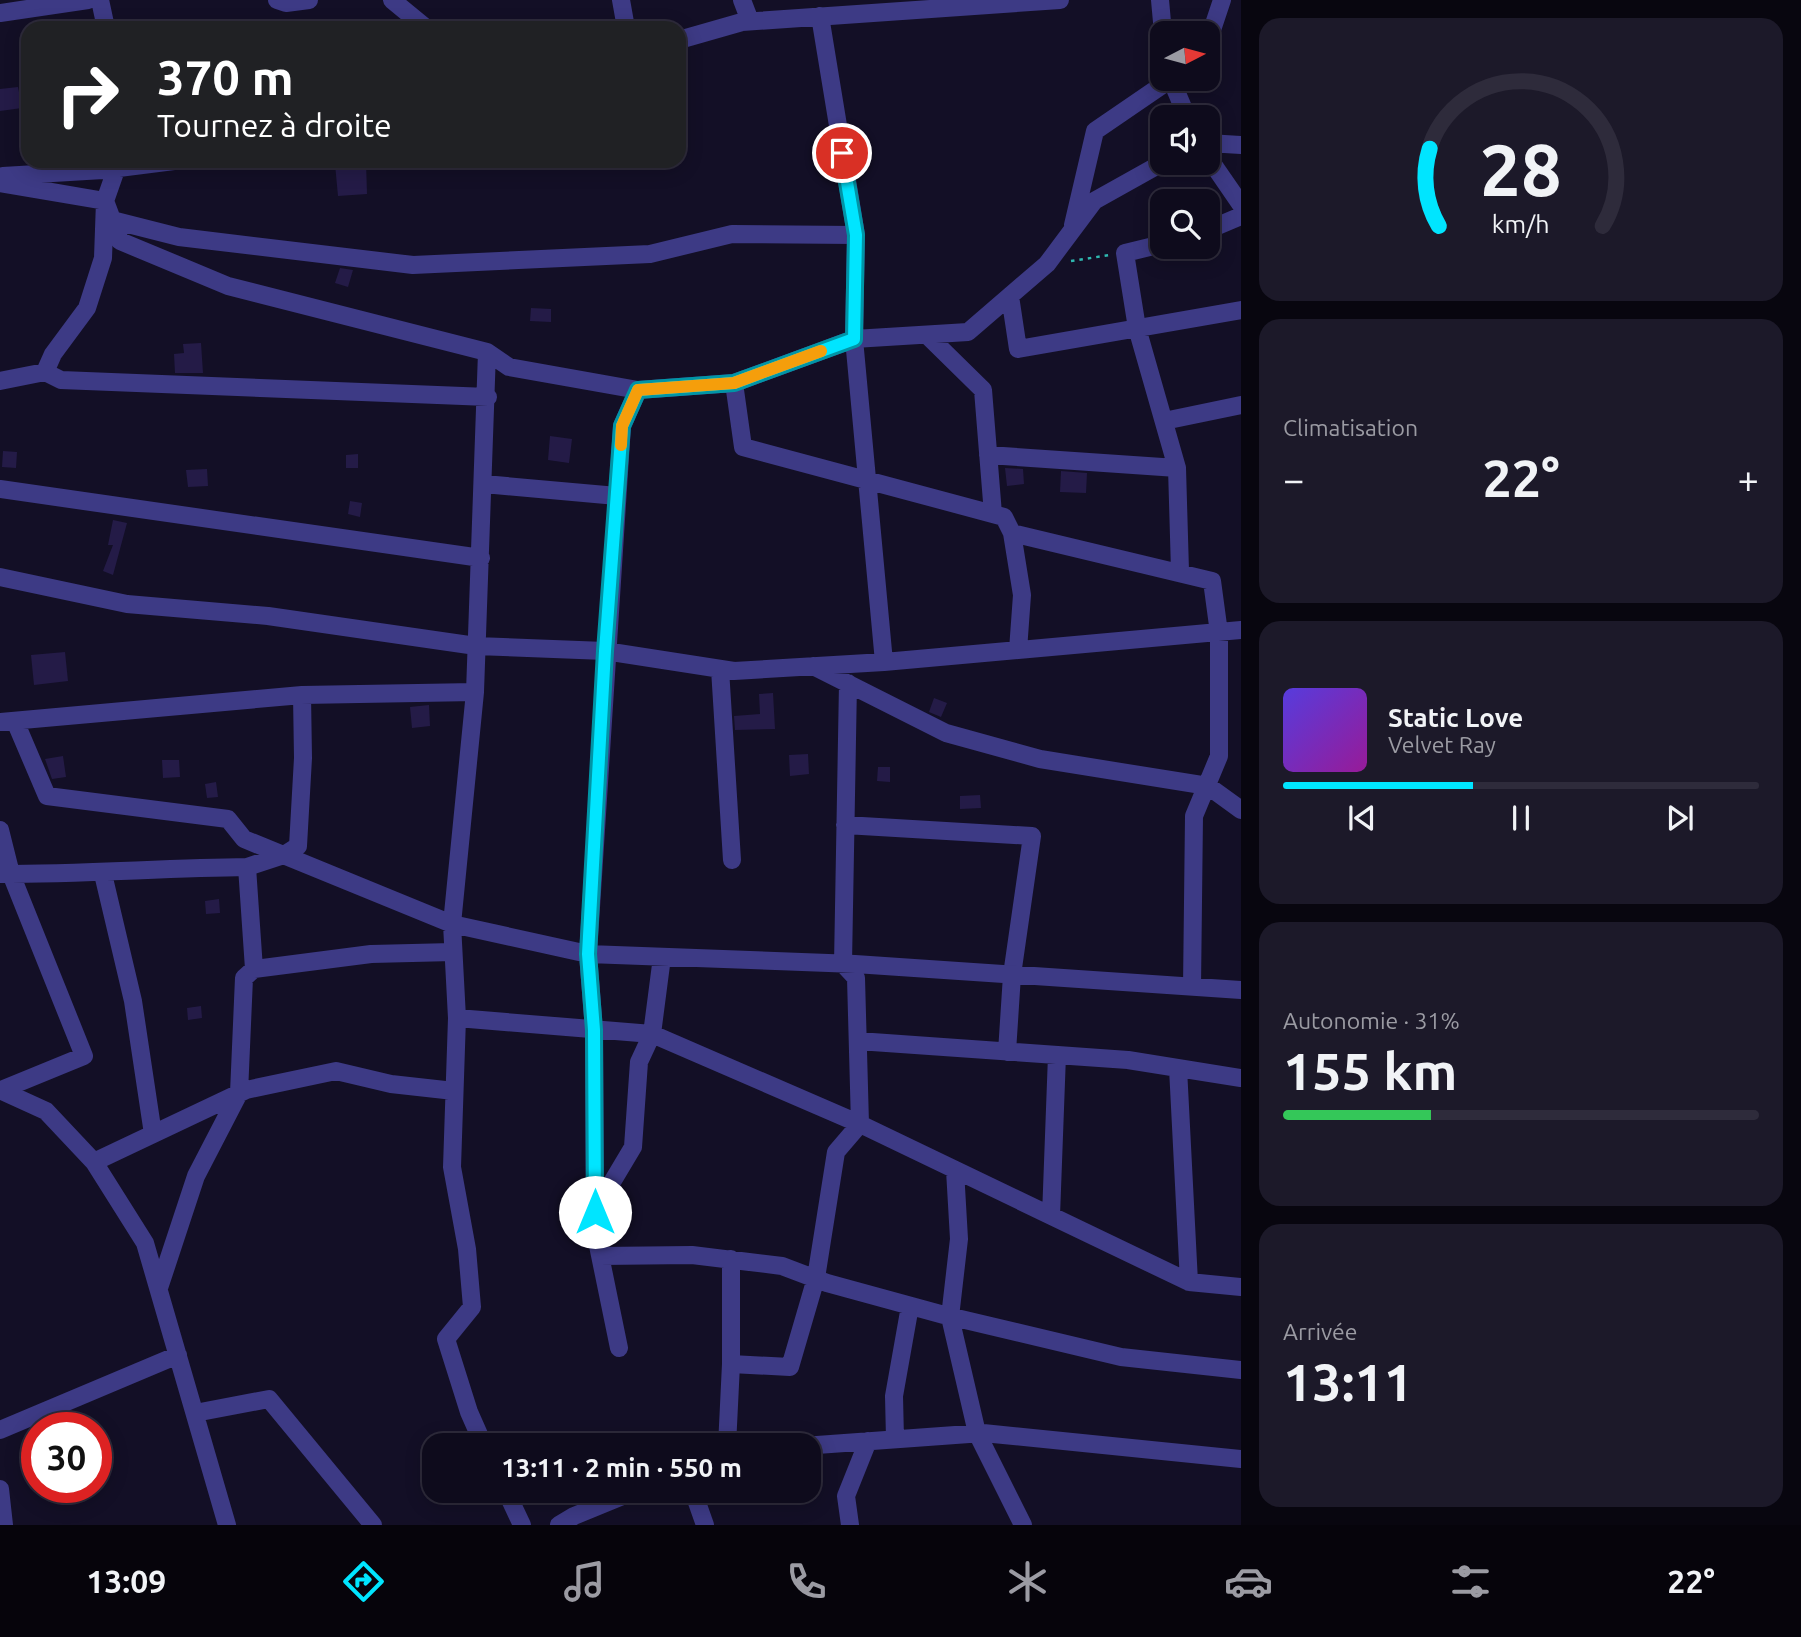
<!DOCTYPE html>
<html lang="fr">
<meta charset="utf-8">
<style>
:root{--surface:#0e0b1c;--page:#1c1929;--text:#f1f3f6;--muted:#9b9ba3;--line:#2e2b3b;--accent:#00e5ff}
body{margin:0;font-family:Ubuntu,sans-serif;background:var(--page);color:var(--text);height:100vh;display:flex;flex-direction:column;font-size:26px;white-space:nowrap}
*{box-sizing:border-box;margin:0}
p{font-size:23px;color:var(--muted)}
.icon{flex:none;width:38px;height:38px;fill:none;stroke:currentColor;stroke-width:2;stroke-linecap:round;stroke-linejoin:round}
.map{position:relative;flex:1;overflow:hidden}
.details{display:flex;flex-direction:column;gap:18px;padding:18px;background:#08060f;width:560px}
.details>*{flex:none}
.guide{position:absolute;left:21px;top:21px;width:665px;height:147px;border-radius:21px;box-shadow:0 4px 18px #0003,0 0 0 2px var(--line);background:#202124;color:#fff;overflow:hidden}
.needle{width:46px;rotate:84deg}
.fabs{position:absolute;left:1150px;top:21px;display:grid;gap:14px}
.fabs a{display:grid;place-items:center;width:70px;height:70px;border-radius:14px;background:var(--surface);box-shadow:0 4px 18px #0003,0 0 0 2px var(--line);font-size:35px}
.speed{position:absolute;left:21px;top:1412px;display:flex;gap:14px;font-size:35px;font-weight:700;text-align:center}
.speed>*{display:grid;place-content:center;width:91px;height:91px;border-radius:50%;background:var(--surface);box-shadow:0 4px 18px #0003,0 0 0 2px var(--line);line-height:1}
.speed .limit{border:10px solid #d22;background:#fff;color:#111}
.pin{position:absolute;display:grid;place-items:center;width:60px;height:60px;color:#fff;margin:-30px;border:4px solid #fff;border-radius:50%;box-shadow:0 2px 7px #0007}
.me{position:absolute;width:77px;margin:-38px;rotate:0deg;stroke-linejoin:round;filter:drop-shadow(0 0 5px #0008)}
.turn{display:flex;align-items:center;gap:24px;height:147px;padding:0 21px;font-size:32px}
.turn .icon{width:91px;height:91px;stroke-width:2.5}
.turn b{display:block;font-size:49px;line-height:60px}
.big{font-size:52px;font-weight:600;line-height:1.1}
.details .widget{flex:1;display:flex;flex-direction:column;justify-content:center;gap:10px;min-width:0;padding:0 24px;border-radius:21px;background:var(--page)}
.details .dial{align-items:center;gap:0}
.dial svg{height:182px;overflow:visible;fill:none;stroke:var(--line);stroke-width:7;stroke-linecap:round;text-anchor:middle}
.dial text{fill:var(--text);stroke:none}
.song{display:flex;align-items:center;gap:21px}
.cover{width:84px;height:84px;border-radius:10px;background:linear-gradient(135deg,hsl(250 70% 55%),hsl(300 70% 35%))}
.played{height:7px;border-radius:4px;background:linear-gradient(90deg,var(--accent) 40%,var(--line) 40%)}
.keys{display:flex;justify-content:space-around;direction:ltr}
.heat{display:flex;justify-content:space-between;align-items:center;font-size:38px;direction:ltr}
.charge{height:10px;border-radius:5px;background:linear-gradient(90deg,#34c759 31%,var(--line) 0)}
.trip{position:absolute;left:422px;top:1433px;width:399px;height:70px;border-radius:21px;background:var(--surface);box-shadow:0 4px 18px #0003,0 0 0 2px var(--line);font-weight:600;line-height:70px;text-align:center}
.menu{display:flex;height:112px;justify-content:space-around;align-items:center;background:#06040b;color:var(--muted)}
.menu .icon{width:49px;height:49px}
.menu .current{color:var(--accent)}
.menu b{font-size:32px;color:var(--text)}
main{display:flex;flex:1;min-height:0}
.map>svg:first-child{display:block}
.building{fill:#241b47}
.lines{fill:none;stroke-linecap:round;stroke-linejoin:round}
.path{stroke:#2fb8b0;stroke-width:2.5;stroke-dasharray:3.5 5;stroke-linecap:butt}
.minor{stroke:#3d3a85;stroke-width:18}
.route-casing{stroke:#0095a6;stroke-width:18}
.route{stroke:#00e5ff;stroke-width:12}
.slow{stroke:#f59e0b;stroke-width:12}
</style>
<main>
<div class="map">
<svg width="1241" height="1525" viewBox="0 0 1241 1525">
<rect width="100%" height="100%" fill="#130f26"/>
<!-- building -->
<path class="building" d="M 18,87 L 22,108 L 0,111 L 0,89 Z
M 366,161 L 367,194 L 338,196 L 335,164 Z
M 340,268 L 353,270 L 348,287 L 335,283 Z
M 531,308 L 551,309 L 551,322 L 530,321 Z
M 201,343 L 203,373 L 175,373 L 174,354 L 184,353 L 183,344 Z
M 550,436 L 572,439 L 569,463 L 548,460 Z
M 3,451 L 17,452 L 16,468 L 2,467 Z
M 358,454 L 358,468 L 346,468 L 346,455 Z
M 1005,468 L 1023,469 L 1024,484 L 1007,486 Z
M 207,469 L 208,486 L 188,487 L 186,470 Z
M 1061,471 L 1087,473 L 1086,493 L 1060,492 Z
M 350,501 L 362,503 L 360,517 L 348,514 Z
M 113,520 L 127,523 L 113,575 L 103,571 L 113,545 L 108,545 Z
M 65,652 L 68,681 L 34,685 L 31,655 Z
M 773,693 L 775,729 L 735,730 L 734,716 L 760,714 L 759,694 Z
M 934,698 L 947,703 L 941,717 L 929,712 Z
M 429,705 L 430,726 L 412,728 L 410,707 Z
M 808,754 L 809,774 L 790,776 L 789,755 Z
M 63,756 L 66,777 L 52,779 L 45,759 Z
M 162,760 L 179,760 L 180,777 L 163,778 Z
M 878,767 L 890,767 L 890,782 L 877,781 Z
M 216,782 L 218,797 L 207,798 L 205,784 Z
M 980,795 L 981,808 L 960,809 L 960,796 Z
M 219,899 L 220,913 L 206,914 L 205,901 Z
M 201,1006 L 202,1018 L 188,1020 L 187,1008 Z"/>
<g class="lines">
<!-- path -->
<path class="path" d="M 1071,261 L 1110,255"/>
<!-- minor -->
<path class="minor" d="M 100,0 L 106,28
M 277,0 L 286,3 L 309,0
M 392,0 L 426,28
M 621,0 L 626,28
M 742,0 L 750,21
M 1160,0 L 1163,33
M 0,13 L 88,0
M 820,16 L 856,235 L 854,339 L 884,662
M 1208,36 L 1212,30 L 1222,0
M 679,40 L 742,22 L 1060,0
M 1171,79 L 1187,117
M 1208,143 L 1241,145
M 1208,157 L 1241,205
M 3,176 L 103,170 L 174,161
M 0,183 L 105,201 L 120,241 L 228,286 L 487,352 L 509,367 L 638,390 L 734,383 L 854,339 L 968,332 L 1047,264 L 1094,201 L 1162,163
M 112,220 L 179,237 L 413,265 L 650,254 L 732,234 L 856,235
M 1073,225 L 1095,131 L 1171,79
M 1208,230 L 1241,216
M 1162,244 L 1125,253 L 1137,328 L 1177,468 L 1180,571
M 1010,296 L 1018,349 L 1241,310
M 927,335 L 983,390 L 993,514
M 45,372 L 53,354 L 87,308 L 103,258 L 105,201 L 119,161
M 0,381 L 45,372 L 61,380 L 488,397
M 734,383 L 743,447 L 1004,517 L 1012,533 L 1212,581 L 1219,633 L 1219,756 L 1194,816 L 1192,987
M 1164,421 L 1241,405
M 988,455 L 1177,468
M 484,484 L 617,496
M 0,489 L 481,558
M 1012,533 L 1022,595 L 1018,650
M 0,577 L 127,604 L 268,616 L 476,646 L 605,651 L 734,671 L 884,662 L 1241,630
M 813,666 L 946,733 L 1040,759 L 1208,786 L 1241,810
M 720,669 L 732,860
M 15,721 L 47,796 L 228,819 L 244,839 L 452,924 L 588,954 L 855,964 L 1241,990
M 0,722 L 302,695 L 475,692
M 845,825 L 1032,836 L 1012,975 L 1007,1052
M 0,830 L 11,874 L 84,1056 L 1,1090
M 0,874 C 83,874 165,868 247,867
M 103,874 L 133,1001 L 153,1134
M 254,969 L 371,954 L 453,952
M 457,1018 L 652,1034 L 860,1124 L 1189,1282 L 1241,1287
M 858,1041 L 1128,1060 L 1241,1078
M 1178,1068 L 1189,1282
M 0,1090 L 46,1111 L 94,1162 L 145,1243 L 227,1525
M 94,1162 L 246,1090 L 336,1071 L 391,1084 L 454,1091
M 955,1170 L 959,1239 L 950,1317 L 977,1433 L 1023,1525
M 596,1209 L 633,1147 L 639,1062 L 652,1034 L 662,957
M 1051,1216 L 1057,1055
M 600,1256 L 692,1255 L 782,1266 L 827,1283 L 944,1315 L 1121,1357 L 1241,1370
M 159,1288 L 196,1176 L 239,1093 L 244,978 L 254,969 L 247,867 L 284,855 L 298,846 L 303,758 L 302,695
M 619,1348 L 595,1231 L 594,1030 L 588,954 L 622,426 L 638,390
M 731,1364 L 790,1367 L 816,1278 L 836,1152 L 860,1124 L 856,978 L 843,964 L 848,683
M 195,1413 L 269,1399 L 373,1525
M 0,1430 L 178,1355
M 895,1439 L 894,1396 L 910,1306
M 484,1446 L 469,1412 L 446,1339 L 472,1307 L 467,1249 L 452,1167 L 457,1018 L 452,924 L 475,692 L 487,352
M 727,1446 L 731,1364 L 731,1259
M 803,1446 L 983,1433 L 1241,1459
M 0,1489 L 4,1525
M 506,1491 L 522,1525
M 693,1491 L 705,1525
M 559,1525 L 574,1516 L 635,1491
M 850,1525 L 846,1496 L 868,1441"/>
</g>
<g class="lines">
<defs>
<path id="route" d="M 595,1212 L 594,1030 L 588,954 L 605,651 L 622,426 L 638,390 L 734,383 L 854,339 L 856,235 L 842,153"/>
</defs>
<!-- route casing -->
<use href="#route" class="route-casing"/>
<!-- route -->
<use href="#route" class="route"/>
<!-- slow -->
<path class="slow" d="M 621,445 L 622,426 L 638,390 L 734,383 L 821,351"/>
</g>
</svg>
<div class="fabs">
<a><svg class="needle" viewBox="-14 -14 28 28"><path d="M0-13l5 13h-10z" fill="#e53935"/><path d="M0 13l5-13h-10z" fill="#9b9ba3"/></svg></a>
<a><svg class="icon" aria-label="sound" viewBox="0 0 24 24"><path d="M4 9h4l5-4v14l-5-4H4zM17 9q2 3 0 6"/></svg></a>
<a><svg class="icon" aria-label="search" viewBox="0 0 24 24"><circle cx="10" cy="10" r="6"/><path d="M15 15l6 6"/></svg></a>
</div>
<div class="speed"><div class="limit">30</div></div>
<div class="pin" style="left:842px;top:153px;background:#d93025"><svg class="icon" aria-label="arrive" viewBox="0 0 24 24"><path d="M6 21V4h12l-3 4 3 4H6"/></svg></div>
<svg class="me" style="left:595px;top:1212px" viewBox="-20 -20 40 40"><circle r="19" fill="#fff"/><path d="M0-13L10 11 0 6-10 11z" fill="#00e5ff"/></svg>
<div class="trip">13:11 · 2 min · 550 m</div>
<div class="guide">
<div class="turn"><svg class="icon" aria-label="right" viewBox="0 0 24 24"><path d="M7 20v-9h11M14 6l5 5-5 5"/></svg><div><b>370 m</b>Tournez à droite</div></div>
</div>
</div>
<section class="details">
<div class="widget dial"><svg viewBox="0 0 100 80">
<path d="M14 69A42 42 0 1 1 86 69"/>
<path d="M14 69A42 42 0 0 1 10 35" stroke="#00e5ff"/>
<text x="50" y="56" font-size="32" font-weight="700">28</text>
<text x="50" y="72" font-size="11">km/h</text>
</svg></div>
<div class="widget"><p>Climatisation</p>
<div class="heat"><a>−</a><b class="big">22°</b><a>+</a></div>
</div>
<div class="widget">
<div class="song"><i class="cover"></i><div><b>Static Love</b><p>Velvet Ray</p></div></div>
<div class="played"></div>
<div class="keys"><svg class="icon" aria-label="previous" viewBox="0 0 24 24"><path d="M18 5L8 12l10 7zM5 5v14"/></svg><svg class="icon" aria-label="pause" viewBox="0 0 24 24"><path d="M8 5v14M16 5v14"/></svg><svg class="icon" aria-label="next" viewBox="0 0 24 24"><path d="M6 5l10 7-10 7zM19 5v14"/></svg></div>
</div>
<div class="widget"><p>Autonomie · 31%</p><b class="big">155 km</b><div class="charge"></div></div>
<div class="widget"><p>Arrivée</p><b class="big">13:11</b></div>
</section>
</main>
<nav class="menu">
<b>13:09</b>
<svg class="icon current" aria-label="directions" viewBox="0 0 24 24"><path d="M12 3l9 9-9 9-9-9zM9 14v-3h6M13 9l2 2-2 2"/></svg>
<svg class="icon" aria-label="music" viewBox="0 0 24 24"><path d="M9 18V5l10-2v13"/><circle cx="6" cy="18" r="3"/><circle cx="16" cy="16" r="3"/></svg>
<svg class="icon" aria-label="phone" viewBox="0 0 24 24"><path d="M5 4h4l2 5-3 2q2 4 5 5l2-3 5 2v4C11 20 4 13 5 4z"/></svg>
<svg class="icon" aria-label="climate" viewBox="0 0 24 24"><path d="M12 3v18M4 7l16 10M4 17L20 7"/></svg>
<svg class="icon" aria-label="car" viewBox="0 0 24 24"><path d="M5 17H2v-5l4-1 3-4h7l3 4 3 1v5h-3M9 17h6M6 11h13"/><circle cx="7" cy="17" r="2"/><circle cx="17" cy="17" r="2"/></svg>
<svg class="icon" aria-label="filters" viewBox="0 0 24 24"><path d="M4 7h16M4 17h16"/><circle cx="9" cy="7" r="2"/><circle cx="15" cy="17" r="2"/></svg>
<b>22°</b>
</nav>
